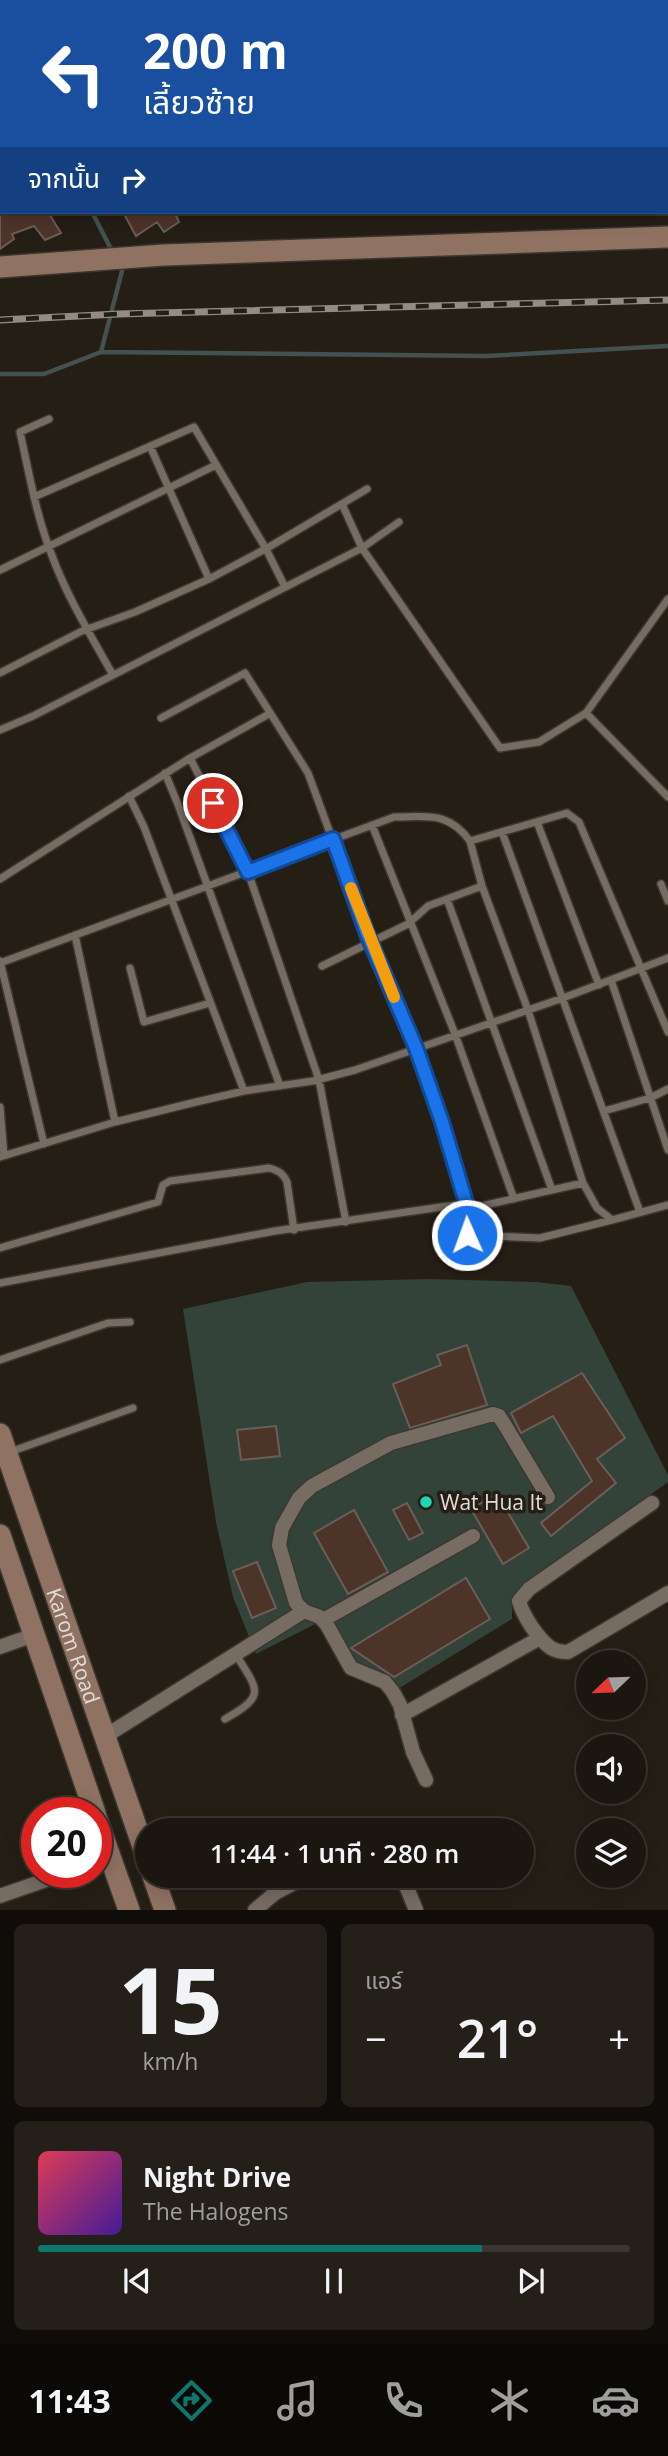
<!DOCTYPE html>
<html lang="th">
<meta charset="utf-8">
<style>
:root{--surface:#1c1610;--page:#251f19;--text:#f1f3f6;--muted:#a09f9f;--line:#3a3530;--accent:#0f766e}
body{margin:0;font-family:"Open Sans","Noto Sans Thai",sans-serif;background:var(--page);color:var(--text);height:100vh;display:flex;flex-direction:column;font-size:26px;white-space:nowrap}
*{box-sizing:border-box;margin:0}
p{font-size:23px;color:var(--muted)}
.icon{flex:none;width:38px;height:38px;fill:none;stroke:currentColor;stroke-width:2;stroke-linecap:round;stroke-linejoin:round}
.map{position:relative;height:1910px;overflow:hidden}
.sheet{display:flex;flex-direction:column;gap:14px;padding:14px;background:#0f0c09;flex:1}
.sheet>*{flex:none}
.top-card{position:absolute;left:0px;top:0px;width:668px;height:214px;box-shadow:0 4px 18px #0003,0 0 0 2px var(--line);background:#1a4fa0;color:#fff;overflow:hidden}
.needle{width:46px;rotate:247deg}
.fabs{position:absolute;left:576px;top:1650px;display:grid;gap:14px}
.fabs a{display:grid;place-items:center;width:70px;height:70px;border-radius:50%;background:var(--surface);box-shadow:0 4px 18px #0003,0 0 0 2px var(--line);font-size:35px}
.speed{position:absolute;left:21px;top:1797px;display:flex;gap:14px;font-size:35px;font-weight:700;text-align:center}
.speed>*{display:grid;place-content:center;width:91px;height:91px;border-radius:50%;background:var(--surface);box-shadow:0 4px 18px #0003,0 0 0 2px var(--line);line-height:1}
.speed .limit{border:10px solid #d22;background:#fff;color:#111}
.pin{position:absolute;display:grid;place-items:center;width:60px;height:60px;color:#fff;margin:-30px;border:4px solid #fff;border-radius:50%;box-shadow:0 2px 7px #0007}
.me{position:absolute;width:77px;margin:-38px;rotate:358deg;stroke-linejoin:round;filter:drop-shadow(0 0 5px #0008)}
.turn{display:flex;align-items:center;gap:24px;height:147px;padding:0 28px;font-size:32px}
.turn .icon{width:91px;height:91px;stroke-width:2.5}
.turn b{display:block;font-size:49px;line-height:60px}
.then{display:flex;align-items:center;height:66px;padding:0 28px;background:#0003;gap:14px;font-size:26px}
.big{font-size:52px;font-weight:600;line-height:1.1}
.sheet .tile{flex:1;display:flex;flex-direction:column;justify-content:center;gap:10px;min-width:0;padding:0 24px;border-radius:10px;background:var(--page)}
.sheet .dial{align-items:center;gap:0}
.dial b{font-size:91px;line-height:1}
.song{display:flex;align-items:center;gap:21px}
.cover{width:84px;height:84px;border-radius:10px;background:linear-gradient(135deg,hsl(350 70% 55%),hsl(260 70% 35%))}
.played{height:7px;border-radius:4px;background:linear-gradient(90deg,var(--accent) 75%,var(--line) 75%)}
.keys{display:flex;justify-content:space-around;direction:ltr}
.heat{display:flex;justify-content:space-between;align-items:center;font-size:38px;direction:ltr}
.sheet .tiles{flex:1;display:grid;gap:14px;grid-template-columns:1fr 1fr}
.tile:last-child{grid-column:span 2}
.trip{position:absolute;left:135px;top:1818px;width:399px;height:70px;border-radius:35px;background:var(--surface);box-shadow:0 4px 18px #0003,0 0 0 2px var(--line);font-weight:600;line-height:70px;text-align:center}
.tabs{display:flex;height:112px;justify-content:space-around;align-items:center;background:#0b0906;color:var(--muted)}
.tabs .icon{width:49px;height:49px}
.tabs .selected{color:var(--accent)}
.tabs b{font-size:32px;color:var(--text)}
.map>svg:first-child{display:block}
.green{fill:#334339}
.lines{fill:none;stroke-linecap:round;stroke-linejoin:round}
.stream{stroke:#445151;stroke-width:4.5}
.building{fill:#4d3428;stroke:#6b5e58;stroke-width:2}
.lane-casing{stroke:#3d3732;stroke-width:10}
.street-casing{stroke:#3d3732;stroke-width:17}
.secondary-casing{stroke:#3d3732;stroke-width:24}
.lane{stroke:#766c62;stroke-width:7}
.street{stroke:#766c62;stroke-width:14}
.secondary{stroke:#907262;stroke-width:21}
.rail-casing{stroke:#928c85;stroke-width:7}
.rail{stroke:#251e15;stroke-width:4.5;stroke-dasharray:13;stroke-linecap:butt}
.route-casing{stroke:#114b97;stroke-width:18}
.route{stroke:#1a73e8;stroke-width:12}
.slow{stroke:#f59e0b;stroke-width:12}
.poi-dot{fill:#21d5af;stroke:#251e15;stroke-width:2.5}
.labels{text-anchor:middle;dominant-baseline:central;stroke-width:7;stroke-linejoin:round;paint-order:stroke}
.poi-label{font-size:21px;fill:#e2dcd7;stroke:#251e15;text-anchor:start}
.street-label{font-size:21px;fill:#e2dcd7;stroke:#251e15}
</style>
<div class="map">
<svg width="668" height="1910" viewBox="0 0 668 1910">
<rect width="100%" height="100%" fill="#251e15"/>
<!-- green -->
<path class="green" d="M 429,1279 L 536,1282 L 571,1286 L 668,1475 L 668,1482 L 512,1596 L 512,1619 L 393,1692 L 347,1663 L 323,1620 L 256,1654 L 233,1597 L 216,1522 L 183,1309 L 307,1282 Z"/>
<g class="lines">
<!-- stream -->
<path class="stream" d="M 247,2 L 250,0
M 92,212 L 112,251
M 101,352 L 122,271 L 119,265
M 0,374 L 44,374 L 101,352 L 487,356 L 668,346"/>
</g>
<!-- building -->
<path class="building" d="M 0,212 L 48,212 L 61,233 L 45,240 L 34,226 L 12,234 L 14,239 L 0,249 Z
M 123,212 L 172,212 L 166,215 L 175,213 L 179,222 L 164,232 L 157,222 L 136,236 Z
M 467,1345 L 487,1405 L 410,1428 L 393,1384 L 441,1365 L 437,1355 Z
M 582,1373 L 625,1438 L 597,1459 L 616,1483 L 551,1536 L 541,1523 L 592,1481 L 553,1416 L 521,1433 L 511,1413 Z
M 276,1426 L 280,1456 L 241,1460 L 237,1430 Z
M 497,1494 L 529,1548 L 503,1564 L 471,1509 Z
M 407,1503 L 423,1533 L 409,1540 L 393,1510 Z
M 354,1510 L 388,1572 L 348,1594 L 314,1533 Z
M 257,1562 L 276,1608 L 252,1618 L 233,1571 Z
M 466,1578 L 490,1619 L 394,1677 L 351,1648 Z"/>
<g class="lines">
<defs>
<path id="lane" d="M 113,0 L 114,2
M 667,68 L 668,71
M 49,419 L 20,432 C 29,473 36,514 51,553 C 66,595 91,636 113,675
M 150,446 L 209,579
M 34,497 L 194,427 L 266,549 L 285,587
M 342,504 L 362,548 L 500,748 L 539,742 L 586,713 L 668,599
M 0,570 L 216,465
M 0,673 L 82,631 L 135,612 L 209,579 L 269,547 L 367,489
M 586,713 L 668,797
M 161,718 L 245,673 L 308,773 L 367,934 L 416,1048 L 468,1209 L 467,1235 L 540,1238 L 612,1220
M 0,730 L 33,716 L 362,548 L 399,522
M 190,758 L 248,872 L 319,1080 L 346,1222
M 165,773 L 179,807 L 280,1086
M 129,796 L 144,827 L 244,1091
M 537,822 L 599,985
M 372,825 L 455,1034 L 514,1199
M 502,832 L 640,1212
M 470,841 L 482,886 L 528,1010 L 583,1183
M 0,879 L 190,758 L 269,714
M 661,884 L 668,901
M 447,899 L 552,1190
M 75,935 L 115,1122
M 0,961 L 44,1144
M 0,963 L 394,817 C 428,817 448,811 470,841 L 567,813 L 579,822 L 668,1032
M 322,966 L 408,924 L 428,906 L 482,886
M 130,968 L 144,1022 L 210,1003
M 611,980 L 668,1150
M 0,1107 L 4,1155
M 604,1111 L 650,1098 L 668,1089
M 0,1157 L 115,1122 L 196,1102 L 244,1091 L 313,1081 L 355,1070 L 563,998 L 668,958
M 0,1248 L 158,1202 L 163,1185 L 170,1181 L 269,1168 C 279,1171 283,1173 287,1182 L 294,1230
M 0,1283 L 275,1231 L 455,1205 L 468,1209 L 583,1183 L 597,1208 L 612,1220 L 668,1205
M 0,1360 L 108,1323 L 130,1322
M 10,1452 L 133,1408
M 225,1719 C 266,1696 259,1691 236,1655"/>
<path id="street" d="M 652,1503 L 529,1589 L 519,1601 C 523,1616 538,1639 551,1648 C 556,1651 562,1652 568,1652 L 668,1593
M 323,1620 L 473,1536
M 0,1647 L 34,1635
M 402,1715 L 540,1638
M 104,1737 L 304,1611
M 426,1780 L 413,1752 L 400,1705 L 393,1692 L 385,1682 L 351,1668 L 327,1625 L 320,1617 L 304,1611 L 296,1603 L 279,1545 L 282,1528 L 299,1498 L 312,1486 L 391,1443 L 493,1414 L 499,1416 L 506,1427 L 548,1497
M 96,1864 L 111,1859
M 402,1876 L 416,1910
M 0,1896 L 69,1872
M 255,1910 L 275,1893 L 307,1876"/>
<g id="secondary">
<path d="M 0,267 L 164,255 L 668,237"/>
<path id="s1" d="M 0,1434 L 147,1858"/>
<path d="M 0,1535 L 95,1813"/>
<path d="M 96,1817 L 129,1910"/>
<path d="M 153,1876 L 165,1910"/>
</g>
</defs>
<!-- lane casing -->
<use href="#lane" class="lane-casing"/>
<!-- street casing -->
<use href="#street" class="street-casing"/>
<!-- secondary casing -->
<use href="#secondary" class="secondary-casing"/>
<!-- lane -->
<use href="#lane" class="lane"/>
<!-- street -->
<use href="#street" class="street"/>
<!-- secondary -->
<use href="#secondary" class="secondary"/>
<defs>
<path id="rail" d="M 0,320 L 118,314 L 668,300"/>
</defs>
<!-- rail casing -->
<use href="#rail" class="rail-casing"/>
<!-- rail -->
<use href="#rail" class="rail"/>
</g>
<g class="lines">
<defs>
<path id="route" d="M 213,803 L 248,872 L 333,839 L 367,934 L 416,1048 L 442,1122 L 468,1209 L 467,1235"/>
</defs>
<!-- route casing -->
<use href="#route" class="route-casing"/>
<!-- route -->
<use href="#route" class="route"/>
<!-- slow -->
<path class="slow" d="M 351,888 L 394,997"/>
</g>
<!-- markers -->
<circle class="poi-dot" cx="426" cy="1502" r="7"/>
<g class="labels">
<!-- poi labels -->
<g class="poi-label">
<text x="440" y="1502">Wat Hua It</text>
</g>
<!-- street labels -->
<g class="street-label">
<text stroke="none"><textPath href="#s1" startOffset="224">Karom Road</textPath></text>
</g>
</g>
</svg>
<div class="fabs">
<a><svg class="needle" viewBox="-14 -14 28 28"><path d="M0-13l5 13h-10z" fill="#e53935"/><path d="M0 13l5-13h-10z" fill="#a09f9f"/></svg></a>
<a><svg class="icon" aria-label="sound" viewBox="0 0 24 24"><path d="M4 9h4l5-4v14l-5-4H4zM17 9q2 3 0 6"/></svg></a>
<a><svg class="icon" aria-label="layers" viewBox="0 0 24 24"><path d="M12 4l9 5-9 5-9-5zM3 14l9 5 9-5"/></svg></a>
</div>
<div class="speed"><div class="limit">20</div></div>
<div class="pin" style="left:213px;top:803px;background:#d93025"><svg class="icon" aria-label="arrive" viewBox="0 0 24 24"><path d="M6 21V4h12l-3 4 3 4H6"/></svg></div>
<svg class="me" style="left:467px;top:1235px" viewBox="-20 -20 40 40"><circle r="17" fill="#1a73e8" stroke="#fff" stroke-width="3"/><path d="M0-11L8 9 0 5-8 9z" fill="#fff"/></svg>
<div class="trip">11:44 · 1 นาที · 280 m</div>
<div class="top-card">
<div class="turn"><svg class="icon" aria-label="left" viewBox="0 0 24 24"><path d="M17 20v-9H6M10 6l-5 5 5 5"/></svg><div><b>200 m</b>เลี้ยวซ้าย</div></div>
<div class="then">จากนั้น<svg class="icon" aria-label="right" viewBox="0 0 24 24"><path d="M7 20v-9h11M14 6l5 5-5 5"/></svg></div>
</div>
</div>
<section class="sheet">
<div class="tiles">
<div class="tile dial"><b>15</b><p>km/h</p></div>
<div class="tile"><p>แอร์</p>
<div class="heat"><a>−</a><b class="big">21°</b><a>+</a></div>
</div>
<div class="tile">
<div class="song"><i class="cover"></i><div><b>Night Drive</b><p>The Halogens</p></div></div>
<div class="played"></div>
<div class="keys"><svg class="icon" aria-label="previous" viewBox="0 0 24 24"><path d="M18 5L8 12l10 7zM5 5v14"/></svg><svg class="icon" aria-label="pause" viewBox="0 0 24 24"><path d="M8 5v14M16 5v14"/></svg><svg class="icon" aria-label="next" viewBox="0 0 24 24"><path d="M6 5l10 7-10 7zM19 5v14"/></svg></div>
</div>
</div>
</section>
<nav class="tabs">
<b>11:43</b>
<svg class="icon selected" aria-label="directions" viewBox="0 0 24 24"><path d="M12 3l9 9-9 9-9-9zM9 14v-3h6M13 9l2 2-2 2"/></svg>
<svg class="icon" aria-label="music" viewBox="0 0 24 24"><path d="M9 18V5l10-2v13"/><circle cx="6" cy="18" r="3"/><circle cx="16" cy="16" r="3"/></svg>
<svg class="icon" aria-label="phone" viewBox="0 0 24 24"><path d="M5 4h4l2 5-3 2q2 4 5 5l2-3 5 2v4C11 20 4 13 5 4z"/></svg>
<svg class="icon" aria-label="climate" viewBox="0 0 24 24"><path d="M12 3v18M4 7l16 10M4 17L20 7"/></svg>
<svg class="icon" aria-label="car" viewBox="0 0 24 24"><path d="M5 17H2v-5l4-1 3-4h7l3 4 3 1v5h-3M9 17h6M6 11h13"/><circle cx="7" cy="17" r="2"/><circle cx="17" cy="17" r="2"/></svg>
</nav>
